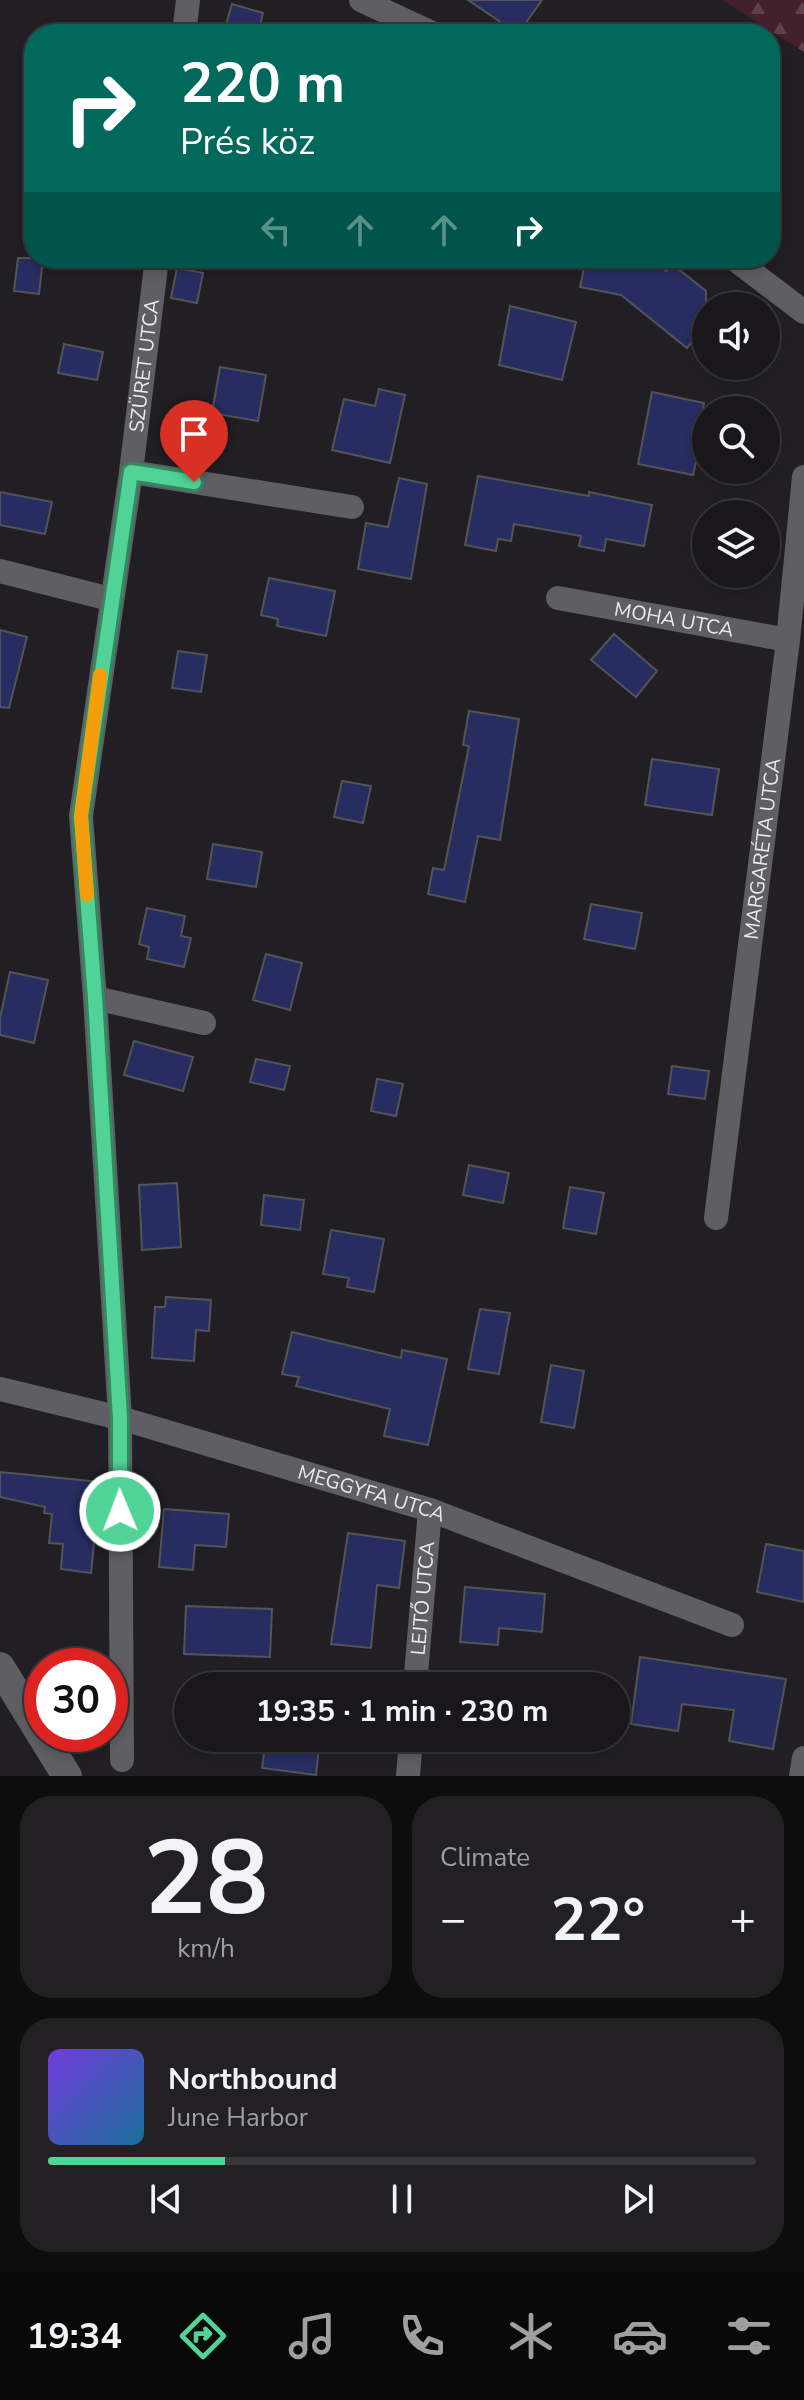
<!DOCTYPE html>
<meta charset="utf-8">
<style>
:root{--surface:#19171a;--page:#222023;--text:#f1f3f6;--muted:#9f9fa2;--line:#373639;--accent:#51d397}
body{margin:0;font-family:"Nunito Sans",sans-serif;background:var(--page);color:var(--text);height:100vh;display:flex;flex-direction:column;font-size:30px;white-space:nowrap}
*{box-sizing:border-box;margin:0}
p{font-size:26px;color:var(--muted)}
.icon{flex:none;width:44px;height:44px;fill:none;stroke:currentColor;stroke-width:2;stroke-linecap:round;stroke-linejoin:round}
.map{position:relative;height:1776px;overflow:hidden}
.sheet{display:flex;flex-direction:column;gap:20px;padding:20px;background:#0e0d0e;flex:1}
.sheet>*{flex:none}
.guide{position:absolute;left:24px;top:24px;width:756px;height:244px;border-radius:32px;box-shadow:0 4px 12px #0003,0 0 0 2px var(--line);background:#00695c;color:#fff;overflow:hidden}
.controls{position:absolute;left:692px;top:292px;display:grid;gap:16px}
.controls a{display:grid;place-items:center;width:88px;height:88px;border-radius:50%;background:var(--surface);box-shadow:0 4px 12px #0003,0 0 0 2px var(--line);font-size:40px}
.speed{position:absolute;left:24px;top:1648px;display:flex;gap:16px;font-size:40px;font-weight:700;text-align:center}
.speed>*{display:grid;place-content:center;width:104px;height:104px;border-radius:50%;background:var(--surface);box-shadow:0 4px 12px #0003,0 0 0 2px var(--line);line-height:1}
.speed .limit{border:12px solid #d22;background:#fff;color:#111}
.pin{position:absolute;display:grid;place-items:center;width:68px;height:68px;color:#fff;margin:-82px -34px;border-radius:50% 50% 50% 0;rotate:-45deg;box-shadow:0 0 8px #0007}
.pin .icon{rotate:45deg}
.me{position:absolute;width:88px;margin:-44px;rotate:359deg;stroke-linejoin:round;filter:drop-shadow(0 0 6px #0008)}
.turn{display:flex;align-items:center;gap:28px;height:168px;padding:0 24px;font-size:36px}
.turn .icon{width:104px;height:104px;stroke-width:2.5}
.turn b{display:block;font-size:56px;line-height:68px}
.lanes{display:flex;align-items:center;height:76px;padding:0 24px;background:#0003;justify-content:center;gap:40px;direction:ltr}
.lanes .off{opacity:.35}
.big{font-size:60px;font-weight:700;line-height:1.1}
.sheet .card{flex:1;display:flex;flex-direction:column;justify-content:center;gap:12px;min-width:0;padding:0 28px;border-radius:32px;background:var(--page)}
.sheet .dial{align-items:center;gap:0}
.dial b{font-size:104px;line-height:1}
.song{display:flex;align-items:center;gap:24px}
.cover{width:96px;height:96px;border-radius:12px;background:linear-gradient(135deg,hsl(260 70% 55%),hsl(200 70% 35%))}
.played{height:8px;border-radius:4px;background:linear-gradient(90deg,var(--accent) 25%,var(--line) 25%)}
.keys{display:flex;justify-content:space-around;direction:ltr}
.heat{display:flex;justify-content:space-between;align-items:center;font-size:44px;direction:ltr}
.sheet .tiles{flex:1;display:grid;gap:20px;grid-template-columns:1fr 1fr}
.card:last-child{grid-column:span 2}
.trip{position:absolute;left:174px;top:1672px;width:456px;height:80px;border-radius:40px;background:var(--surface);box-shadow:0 4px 12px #0003,0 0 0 2px var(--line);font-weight:700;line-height:80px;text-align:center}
.dock{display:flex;height:128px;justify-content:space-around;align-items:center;background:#0a090a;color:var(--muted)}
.dock .icon{width:56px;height:56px}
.dock .on{color:var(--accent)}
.dock b{font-size:36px;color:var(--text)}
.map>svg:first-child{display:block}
.forest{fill:url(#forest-firs)}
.building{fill:#272d60;stroke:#535458;stroke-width:2}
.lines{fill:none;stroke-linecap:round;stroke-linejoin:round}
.minor{stroke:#5f5e62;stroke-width:24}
.tertiary{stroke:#5f5e62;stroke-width:30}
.route-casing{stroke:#358962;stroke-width:20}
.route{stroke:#51d397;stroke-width:14}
.slow{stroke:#f59e0b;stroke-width:14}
.labels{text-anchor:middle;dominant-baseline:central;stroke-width:8;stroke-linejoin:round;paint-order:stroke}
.street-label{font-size:20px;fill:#ebeaed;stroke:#18161a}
</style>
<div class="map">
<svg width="804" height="1776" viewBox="0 0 804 1776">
<defs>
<pattern id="forest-firs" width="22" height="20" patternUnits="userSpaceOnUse" patternTransform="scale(2)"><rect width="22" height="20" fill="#43202b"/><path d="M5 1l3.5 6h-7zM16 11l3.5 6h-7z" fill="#5e414a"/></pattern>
</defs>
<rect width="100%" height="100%" fill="#211f23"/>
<!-- forest -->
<path class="forest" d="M 722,0 L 804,0 L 804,52 Z"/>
<!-- building -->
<path class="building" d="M 468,0 L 542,0 L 518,34 Z
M 232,4 L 263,13 L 258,34 L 223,34 Z
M 18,258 L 43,258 L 39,294 L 14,291 Z
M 586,258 L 650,258 L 666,271 L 672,264 L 706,291 L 706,324 L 687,348 L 621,295 L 580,287 Z
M 177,268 L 203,273 L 197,303 L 171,298 Z
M 510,306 L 576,322 L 562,380 L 499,365 Z
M 64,344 L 103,352 L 97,380 L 58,373 Z
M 220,367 L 266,375 L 258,421 L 212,413 Z
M 379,389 L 405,395 L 390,463 L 332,450 L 344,399 L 375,406 Z
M 652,392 L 704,403 L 698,436 L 706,443 L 706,449 L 697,458 L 693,475 L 638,464 Z
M 478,476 L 589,496 L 589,492 L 652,505 L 644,546 L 606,539 L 604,551 L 579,546 L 581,536 L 514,524 L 511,541 L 498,539 L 496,551 L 465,545 Z
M 399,478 L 427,484 L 411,579 L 358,569 L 366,523 L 388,527 Z
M 0,492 L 52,502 L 45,534 L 0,525 Z
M 269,578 L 335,591 L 326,636 L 277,626 L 278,619 L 261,615 Z
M 0,630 L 27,637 L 9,708 L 0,707 Z
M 614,634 L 657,671 L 636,697 L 591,660 Z
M 178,651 L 207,655 L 201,692 L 172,688 Z
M 469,711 L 519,719 L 500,840 L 478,836 L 465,902 L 428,894 L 433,868 L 444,870 L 469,746 L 463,745 Z
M 652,759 L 719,769 L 712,815 L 645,805 Z
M 342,781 L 371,786 L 363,823 L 334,817 Z
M 213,844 L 262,852 L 256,887 L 207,879 Z
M 591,904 L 642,913 L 635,949 L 584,939 Z
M 147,908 L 185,916 L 181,936 L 191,938 L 184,967 L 147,959 L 149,947 L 139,944 Z
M 266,954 L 302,963 L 290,1010 L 253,1000 Z
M 10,972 L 48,980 L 34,1043 L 0,1035 L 0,1018 Z
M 134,1041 L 193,1057 L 183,1091 L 124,1075 Z
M 256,1059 L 290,1066 L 284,1090 L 250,1082 Z
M 672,1066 L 709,1071 L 705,1099 L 668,1094 Z
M 377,1079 L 403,1084 L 396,1116 L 371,1111 Z
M 469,1165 L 509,1173 L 503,1203 L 463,1195 Z
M 177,1183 L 181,1247 L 142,1250 L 139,1185 Z
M 570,1187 L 604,1193 L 596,1234 L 563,1228 Z
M 264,1195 L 304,1200 L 300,1230 L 261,1225 Z
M 331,1230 L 384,1239 L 374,1292 L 347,1287 L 349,1278 L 323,1274 Z
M 166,1297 L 211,1300 L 209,1331 L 196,1330 L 194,1361 L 152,1358 L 155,1307 L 165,1307 Z
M 480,1309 L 510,1313 L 499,1374 L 468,1369 Z
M 292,1332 L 401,1358 L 402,1350 L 447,1359 L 428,1445 L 384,1436 L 390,1409 L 296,1386 L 299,1377 L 282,1374 Z
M 551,1365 L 584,1371 L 574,1428 L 541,1422 Z
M 0,1472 L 100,1482 L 91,1573 L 61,1569 L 63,1544 L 49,1543 L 52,1514 L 44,1513 L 45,1507 L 0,1497 Z
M 164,1509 L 229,1514 L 226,1547 L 195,1545 L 193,1570 L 159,1567 Z
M 348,1533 L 405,1541 L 399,1588 L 377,1585 L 371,1648 L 331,1644 Z
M 766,1544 L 804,1551 L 804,1602 L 757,1592 Z
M 465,1587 L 545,1594 L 542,1632 L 499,1628 L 498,1645 L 460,1642 Z
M 186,1606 L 272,1609 L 270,1657 L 184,1654 Z
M 640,1657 L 786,1679 L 773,1749 L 729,1741 L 734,1710 L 682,1704 L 678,1731 L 631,1724 Z
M 266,1738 L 320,1738 L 316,1775 L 262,1768 Z"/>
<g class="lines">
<!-- minor -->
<g class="minor">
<path d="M 361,0 L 434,34"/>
<path d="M 184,34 L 188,0"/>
<path d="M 733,258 L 804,312"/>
<path d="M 131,472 L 352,507"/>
<path d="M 0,571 L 110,599"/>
<path id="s1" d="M 558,598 L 788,640"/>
<path d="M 95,998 L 204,1023"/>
<path id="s2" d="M 716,1218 L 788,640 L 804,477"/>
<path id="s3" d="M 0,1389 L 120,1418 L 430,1510 L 732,1625"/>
<path id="s4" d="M 415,1686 L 430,1510"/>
<path id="s5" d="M 122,1760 L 120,1418 L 95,998 L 81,816 L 131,472 L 157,258"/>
<path d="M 408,1776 L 411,1738"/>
<path d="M 801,1776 L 804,1758"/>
</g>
<!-- tertiary -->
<path class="tertiary" d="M 0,1667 L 67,1776"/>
</g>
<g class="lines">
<defs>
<path id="route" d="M 120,1511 L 120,1418 L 95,998 L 81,816 L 131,472 L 194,482"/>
</defs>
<!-- route casing -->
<use href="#route" class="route-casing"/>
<!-- route -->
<use href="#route" class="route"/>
<!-- slow -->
<path class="slow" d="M 87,895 L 81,816 L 100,675"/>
</g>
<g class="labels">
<!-- street labels -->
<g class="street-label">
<text stroke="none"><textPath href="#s5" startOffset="1400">SZÜRET UTCA</textPath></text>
<text stroke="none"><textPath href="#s1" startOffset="118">MOHA UTCA</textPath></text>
<text stroke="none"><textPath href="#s2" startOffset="372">MARGARÉTA UTCA</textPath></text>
<text stroke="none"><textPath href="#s3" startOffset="386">MEGGYFA UTCA</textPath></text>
<text stroke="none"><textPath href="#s4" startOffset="88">LEJTŐ UTCA</textPath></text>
</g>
</g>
</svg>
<div class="controls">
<a><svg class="icon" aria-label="sound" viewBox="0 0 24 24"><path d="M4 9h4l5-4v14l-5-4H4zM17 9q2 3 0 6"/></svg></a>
<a><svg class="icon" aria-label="search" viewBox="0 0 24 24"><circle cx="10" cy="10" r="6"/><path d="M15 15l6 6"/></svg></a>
<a><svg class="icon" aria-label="layers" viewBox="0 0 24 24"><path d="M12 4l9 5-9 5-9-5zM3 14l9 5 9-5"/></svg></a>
</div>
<div class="speed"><div class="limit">30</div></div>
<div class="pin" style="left:194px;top:482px;background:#d93025"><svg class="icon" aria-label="arrive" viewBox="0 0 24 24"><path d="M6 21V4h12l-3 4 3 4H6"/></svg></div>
<svg class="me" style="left:120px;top:1511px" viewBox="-20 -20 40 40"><circle r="17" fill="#51d397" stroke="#fff" stroke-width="3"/><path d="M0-11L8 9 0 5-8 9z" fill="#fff"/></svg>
<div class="trip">19:35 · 1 min · 230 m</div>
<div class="guide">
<div class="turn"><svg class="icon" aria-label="right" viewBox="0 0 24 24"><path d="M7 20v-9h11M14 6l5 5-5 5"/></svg><div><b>220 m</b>Prés köz</div></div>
<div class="lanes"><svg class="icon off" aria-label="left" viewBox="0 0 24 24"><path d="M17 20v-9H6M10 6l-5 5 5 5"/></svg><svg class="icon off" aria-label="ahead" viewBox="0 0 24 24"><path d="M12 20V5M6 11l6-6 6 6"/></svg><svg class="icon off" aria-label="ahead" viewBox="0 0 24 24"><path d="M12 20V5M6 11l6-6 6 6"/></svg><svg class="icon" aria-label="right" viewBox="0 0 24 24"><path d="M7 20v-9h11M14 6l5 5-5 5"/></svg></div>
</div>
</div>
<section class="sheet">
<div class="tiles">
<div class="card dial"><b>28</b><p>km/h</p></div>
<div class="card"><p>Climate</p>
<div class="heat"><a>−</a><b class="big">22°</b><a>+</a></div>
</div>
<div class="card">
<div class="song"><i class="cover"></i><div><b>Northbound</b><p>June Harbor</p></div></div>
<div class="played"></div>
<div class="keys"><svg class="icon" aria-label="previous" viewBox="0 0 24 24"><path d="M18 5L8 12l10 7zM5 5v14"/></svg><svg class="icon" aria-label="pause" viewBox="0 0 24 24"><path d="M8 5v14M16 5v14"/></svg><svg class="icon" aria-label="next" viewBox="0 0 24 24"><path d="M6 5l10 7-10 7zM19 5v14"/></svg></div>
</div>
</div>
</section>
<nav class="dock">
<b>19:34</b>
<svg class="icon on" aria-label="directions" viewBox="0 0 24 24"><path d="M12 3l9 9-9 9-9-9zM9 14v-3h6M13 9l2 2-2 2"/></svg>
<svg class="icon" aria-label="music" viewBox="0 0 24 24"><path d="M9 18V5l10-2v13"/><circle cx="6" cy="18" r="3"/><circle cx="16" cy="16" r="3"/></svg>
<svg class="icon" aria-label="phone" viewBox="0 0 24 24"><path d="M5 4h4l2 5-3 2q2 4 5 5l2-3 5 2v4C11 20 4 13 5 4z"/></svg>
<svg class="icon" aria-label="climate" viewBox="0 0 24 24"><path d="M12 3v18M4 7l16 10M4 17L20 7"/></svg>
<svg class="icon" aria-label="car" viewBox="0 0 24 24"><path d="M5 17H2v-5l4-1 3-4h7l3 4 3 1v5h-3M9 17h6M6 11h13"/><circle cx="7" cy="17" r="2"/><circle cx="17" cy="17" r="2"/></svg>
<svg class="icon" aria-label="filters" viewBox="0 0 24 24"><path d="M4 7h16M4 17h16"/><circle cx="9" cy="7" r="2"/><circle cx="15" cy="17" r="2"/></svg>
</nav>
